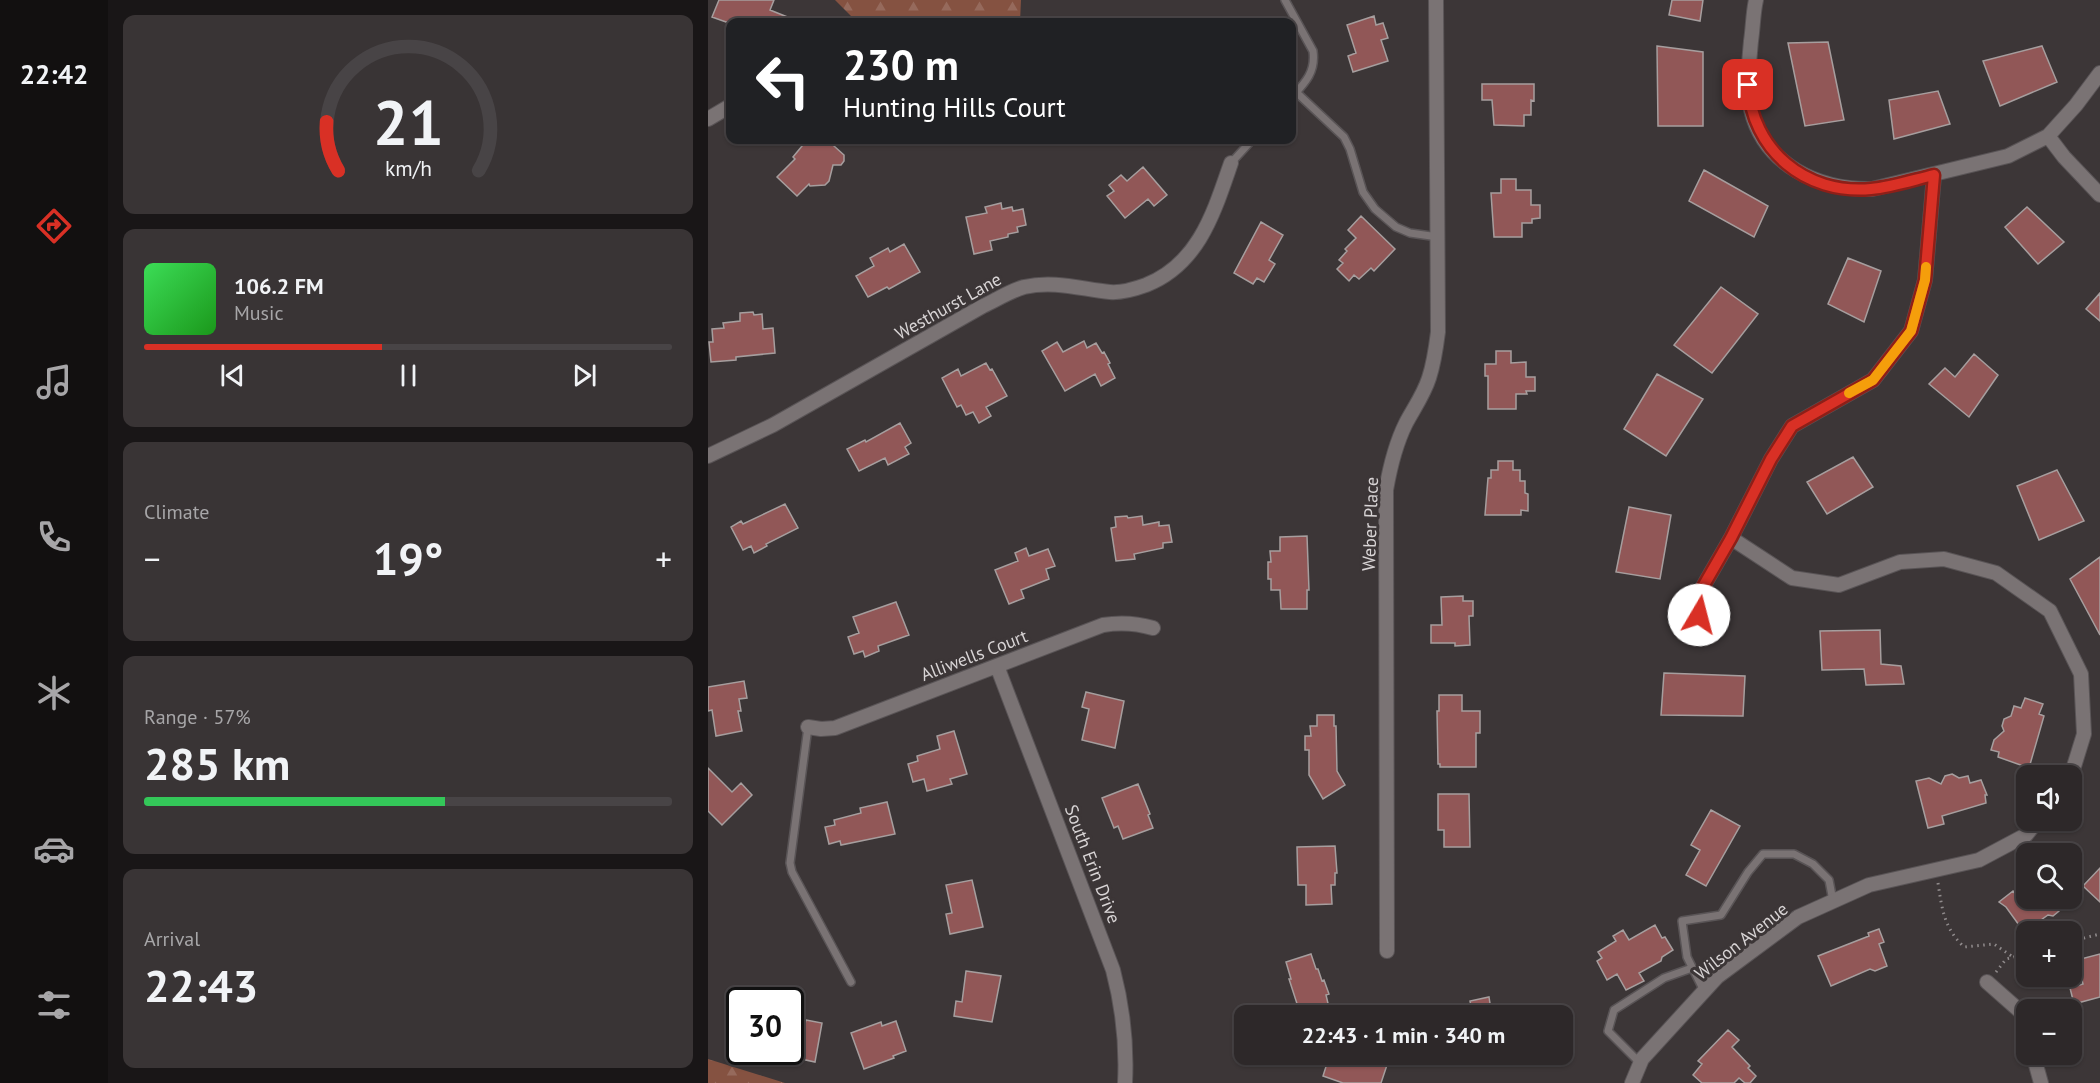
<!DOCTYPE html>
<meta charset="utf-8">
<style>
:root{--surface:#2d2829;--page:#393435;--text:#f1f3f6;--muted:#a7a6a8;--line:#484446;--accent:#d93025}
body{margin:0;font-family:"PT Sans",sans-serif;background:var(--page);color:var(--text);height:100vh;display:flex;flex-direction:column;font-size:22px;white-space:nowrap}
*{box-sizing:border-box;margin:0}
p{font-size:20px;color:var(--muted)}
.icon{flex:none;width:33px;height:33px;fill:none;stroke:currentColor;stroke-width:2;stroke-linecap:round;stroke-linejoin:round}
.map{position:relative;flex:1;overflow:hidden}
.drawer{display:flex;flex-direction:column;gap:15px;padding:15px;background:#191617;width:600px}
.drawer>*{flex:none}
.guide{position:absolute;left:18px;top:18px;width:570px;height:126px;border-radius:12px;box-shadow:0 2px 4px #0004,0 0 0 2px var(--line);background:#202124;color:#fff;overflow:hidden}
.tools{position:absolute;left:1308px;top:765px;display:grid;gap:12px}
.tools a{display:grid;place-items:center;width:66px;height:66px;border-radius:12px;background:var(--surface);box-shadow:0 2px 4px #0004,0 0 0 2px var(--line);font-size:30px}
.speed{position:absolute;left:18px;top:987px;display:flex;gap:12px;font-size:30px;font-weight:700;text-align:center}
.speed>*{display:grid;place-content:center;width:78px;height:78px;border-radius:50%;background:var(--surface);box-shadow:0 2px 4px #0004,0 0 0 2px var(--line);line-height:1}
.speed .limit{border:3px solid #111;border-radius:9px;background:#fff;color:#111}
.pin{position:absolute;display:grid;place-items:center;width:51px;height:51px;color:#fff;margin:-26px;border-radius:12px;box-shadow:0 3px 9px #0006}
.me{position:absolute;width:66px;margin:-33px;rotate:8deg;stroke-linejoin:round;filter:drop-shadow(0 0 4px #0008)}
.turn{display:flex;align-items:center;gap:21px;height:126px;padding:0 18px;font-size:27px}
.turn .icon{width:78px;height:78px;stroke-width:2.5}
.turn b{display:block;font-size:42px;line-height:51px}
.big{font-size:45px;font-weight:600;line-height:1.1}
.drawer .tile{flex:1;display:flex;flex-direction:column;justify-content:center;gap:9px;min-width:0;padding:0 21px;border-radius:12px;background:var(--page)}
.drawer .dial{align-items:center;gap:0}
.dial svg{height:156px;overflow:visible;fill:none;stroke:var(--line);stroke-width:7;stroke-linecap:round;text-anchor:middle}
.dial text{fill:var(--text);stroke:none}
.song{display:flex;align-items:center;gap:18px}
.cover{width:72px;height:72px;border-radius:9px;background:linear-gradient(135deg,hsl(130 70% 55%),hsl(120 70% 35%))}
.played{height:6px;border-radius:3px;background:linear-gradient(90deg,var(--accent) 45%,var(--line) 45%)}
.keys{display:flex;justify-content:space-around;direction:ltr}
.heat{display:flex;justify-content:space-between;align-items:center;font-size:33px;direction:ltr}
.charge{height:9px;border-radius:4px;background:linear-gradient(90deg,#34c759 57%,var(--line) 0)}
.trip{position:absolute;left:526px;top:1005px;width:339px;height:60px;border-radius:12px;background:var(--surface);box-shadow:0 2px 4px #0004,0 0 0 2px var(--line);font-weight:600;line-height:60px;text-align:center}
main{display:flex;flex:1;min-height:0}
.dock{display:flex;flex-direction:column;width:108px;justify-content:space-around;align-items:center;background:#121010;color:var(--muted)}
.dock .icon{width:42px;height:42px}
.dock .selected{color:var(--accent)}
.dock b{font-size:27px;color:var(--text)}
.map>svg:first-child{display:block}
.forest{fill:url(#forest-firs)}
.building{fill:#915757;stroke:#a69e9e;stroke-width:1.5}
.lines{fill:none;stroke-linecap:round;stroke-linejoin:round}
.lane-casing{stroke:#595456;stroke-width:10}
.street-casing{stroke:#595456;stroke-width:16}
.path{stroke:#918c8d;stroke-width:3;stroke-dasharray:1.5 4.5;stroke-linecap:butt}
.lane{stroke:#7a7374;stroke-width:7}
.street{stroke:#7a7374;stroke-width:14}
.route-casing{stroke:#8d1f18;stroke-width:15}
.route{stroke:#d93025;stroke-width:10}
.slow{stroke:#f59e0b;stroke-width:10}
.labels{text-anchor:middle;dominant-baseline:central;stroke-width:6;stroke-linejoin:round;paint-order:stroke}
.street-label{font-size:18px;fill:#d8d4d5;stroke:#3c3637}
</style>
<main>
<nav class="dock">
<b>22:42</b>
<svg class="icon selected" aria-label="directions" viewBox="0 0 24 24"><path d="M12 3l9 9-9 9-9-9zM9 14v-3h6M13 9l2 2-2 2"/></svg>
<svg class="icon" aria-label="music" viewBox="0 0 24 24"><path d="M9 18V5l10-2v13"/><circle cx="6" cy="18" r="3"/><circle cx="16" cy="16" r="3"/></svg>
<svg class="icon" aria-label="phone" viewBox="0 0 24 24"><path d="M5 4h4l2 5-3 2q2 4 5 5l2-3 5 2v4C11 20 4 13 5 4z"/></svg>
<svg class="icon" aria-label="climate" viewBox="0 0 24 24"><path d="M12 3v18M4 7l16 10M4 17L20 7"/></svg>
<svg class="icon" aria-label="car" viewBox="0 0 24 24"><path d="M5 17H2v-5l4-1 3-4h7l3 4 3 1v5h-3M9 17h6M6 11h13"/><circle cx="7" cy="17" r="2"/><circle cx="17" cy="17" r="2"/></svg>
<svg class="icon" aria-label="filters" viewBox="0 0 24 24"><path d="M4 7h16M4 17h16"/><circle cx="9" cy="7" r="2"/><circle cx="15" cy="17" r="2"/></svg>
</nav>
<section class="drawer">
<div class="tile dial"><svg viewBox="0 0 100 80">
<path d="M14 69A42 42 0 1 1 86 69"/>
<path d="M14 69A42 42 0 0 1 8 44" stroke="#d93025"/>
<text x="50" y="56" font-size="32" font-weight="700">21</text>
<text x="50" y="72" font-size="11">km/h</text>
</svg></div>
<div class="tile">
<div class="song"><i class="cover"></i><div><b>106.2 FM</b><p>Music</p></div></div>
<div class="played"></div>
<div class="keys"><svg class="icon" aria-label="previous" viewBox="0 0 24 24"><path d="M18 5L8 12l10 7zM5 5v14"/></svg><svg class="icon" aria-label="pause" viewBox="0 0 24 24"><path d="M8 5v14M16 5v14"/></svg><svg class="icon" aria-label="next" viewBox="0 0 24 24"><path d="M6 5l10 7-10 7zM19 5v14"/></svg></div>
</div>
<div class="tile"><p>Climate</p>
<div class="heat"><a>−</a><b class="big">19°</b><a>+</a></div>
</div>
<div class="tile"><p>Range · 57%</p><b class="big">285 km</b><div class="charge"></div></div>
<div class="tile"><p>Arrival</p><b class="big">22:43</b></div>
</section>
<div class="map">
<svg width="1392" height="1083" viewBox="0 0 1392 1083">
<defs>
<pattern id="forest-firs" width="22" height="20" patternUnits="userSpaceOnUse" patternTransform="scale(1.5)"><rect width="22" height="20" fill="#855241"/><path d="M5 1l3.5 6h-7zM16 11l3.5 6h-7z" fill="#966a5c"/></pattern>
</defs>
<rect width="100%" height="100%" fill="#3c3637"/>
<!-- forest -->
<path class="forest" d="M 127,0 L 313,0 L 312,22 L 149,22 Z
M 0,1059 L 77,1083 L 0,1083 Z"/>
<!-- building -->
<path class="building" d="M 11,0 L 66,0 L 62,10 L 92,22 L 18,22 L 4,17 Z
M 964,0 L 995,0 L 992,21 L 961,15 Z
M 666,16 L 668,25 L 675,23 L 680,38 L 673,40 L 680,61 L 645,72 L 640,56 L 648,53 L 639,25 Z
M 1120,42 L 1136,120 L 1097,126 L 1080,43 Z
M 949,46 L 995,52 L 995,126 L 950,126 Z
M 1334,46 L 1349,82 L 1292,106 L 1275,61 Z
M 774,84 L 826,84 L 826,101 L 823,100 L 823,115 L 816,115 L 816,126 L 786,125 L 784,100 L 774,100 Z
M 1230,91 L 1242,124 L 1186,139 L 1181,100 Z
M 99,140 L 132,140 L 126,146 L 136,155 L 136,161 L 133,165 L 125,165 L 121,181 L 117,185 L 102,186 L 101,184 L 89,196 L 69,177 L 87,159 L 85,157 Z
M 435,167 L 459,195 L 446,206 L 440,199 L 417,218 L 399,196 L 406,191 L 401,185 L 413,175 L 419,181 Z
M 996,170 L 1060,206 L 1046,237 L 981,201 Z
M 793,179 L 808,179 L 808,190 L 823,190 L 823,205 L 832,205 L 832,218 L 824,219 L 824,223 L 814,223 L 814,237 L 786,237 L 783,193 L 793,193 Z
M 293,203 L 294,209 L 304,207 L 305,211 L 315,209 L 318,225 L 309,227 L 310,232 L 300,234 L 300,237 L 282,241 L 284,250 L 266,254 L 258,217 L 279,213 L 277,207 Z
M 1319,207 L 1356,242 L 1330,264 L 1297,227 Z
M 653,216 L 687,249 L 666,271 L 663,268 L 651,279 L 646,275 L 641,281 L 629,269 L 635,263 L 631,260 L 639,251 L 637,249 L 648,238 L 640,230 Z
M 553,222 L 575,235 L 561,260 L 567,264 L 556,282 L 549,278 L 545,284 L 526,273 Z
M 196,244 L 212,272 L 181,289 L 179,287 L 160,297 L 148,276 L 166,266 L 162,258 L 180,248 L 182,252 Z
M 1140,258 L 1173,271 L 1156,322 L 1120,304 Z
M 1013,287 L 1050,314 L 1004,373 L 966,345 Z
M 1392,293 L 1392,321 L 1378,309 Z
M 45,312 L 46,315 L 54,314 L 55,329 L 65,328 L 67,353 L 28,357 L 28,360 L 3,362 L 1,342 L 5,342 L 4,329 L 16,328 L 15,323 L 32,321 L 32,313 Z
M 376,341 L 379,348 L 388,343 L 394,353 L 396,352 L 402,363 L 400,364 L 407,378 L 393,386 L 387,374 L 357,391 L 334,351 L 349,342 L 355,352 Z
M 788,351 L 803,351 L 803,363 L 818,362 L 818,377 L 827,377 L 827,391 L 818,391 L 819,394 L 808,394 L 808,409 L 780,409 L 780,376 L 777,376 L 777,364 L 788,364 Z
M 1266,354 L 1290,375 L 1261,417 L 1221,384 L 1237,368 L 1247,377 Z
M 278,363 L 282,370 L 284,369 L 299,396 L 278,407 L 283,416 L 271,423 L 265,412 L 258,415 L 253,405 L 249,407 L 234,378 L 250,369 L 253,376 Z
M 949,374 L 995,399 L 958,456 L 916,429 Z
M 192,423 L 203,443 L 197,447 L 201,454 L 180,465 L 177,458 L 151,471 L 139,449 L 157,440 L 158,442 Z
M 1145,457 L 1165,487 L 1119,514 L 1099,482 Z
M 790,461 L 805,461 L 805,470 L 812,470 L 812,481 L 817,481 L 817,493 L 820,494 L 820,511 L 813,510 L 813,515 L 777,515 L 780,478 L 783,478 L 783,470 L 790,470 Z
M 1349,470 L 1376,521 L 1331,540 L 1309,486 Z
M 77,504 L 90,528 L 58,544 L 59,546 L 46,553 L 43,546 L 35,550 L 23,527 L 33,521 L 35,524 Z
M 921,507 L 963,515 L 952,579 L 908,572 Z
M 419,516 L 420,518 L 434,516 L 435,525 L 451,522 L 451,526 L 461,525 L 464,542 L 455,543 L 455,548 L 426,554 L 427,559 L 408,561 L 403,528 L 408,527 L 407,517 Z
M 599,536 L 601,590 L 599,590 L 599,609 L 573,609 L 572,590 L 563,590 L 563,579 L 560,579 L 560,562 L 563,562 L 562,551 L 572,551 L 572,537 Z
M 318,548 L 321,556 L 340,549 L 347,566 L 338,569 L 341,579 L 313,590 L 316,598 L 301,604 L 287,570 L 310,561 L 307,553 Z
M 1392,557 L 1392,635 L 1362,579 Z
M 755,596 L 755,601 L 765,601 L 765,616 L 761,616 L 762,645 L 747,646 L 747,643 L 723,643 L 723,625 L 734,625 L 733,597 Z
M 188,602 L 201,635 L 170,646 L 171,651 L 157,657 L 155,651 L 146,654 L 140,637 L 151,633 L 145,617 Z
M 1172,630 L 1173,664 L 1193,666 L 1196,684 L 1158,685 L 1156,669 L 1114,670 L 1112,631 Z
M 956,673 L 1037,676 L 1035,716 L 953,715 Z
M 36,681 L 39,698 L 31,699 L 33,711 L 30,711 L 34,731 L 8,736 L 4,710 L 0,711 L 0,687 Z
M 378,692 L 416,701 L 407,748 L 374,740 L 381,709 L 374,707 Z
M 731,695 L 754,695 L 754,711 L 772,711 L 772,733 L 768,733 L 768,767 L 732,767 L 732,764 L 730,764 L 729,711 L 731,711 Z
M 1317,698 L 1335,704 L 1331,714 L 1336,716 L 1321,768 L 1290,757 L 1291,752 L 1283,750 L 1286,740 L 1296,731 L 1294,726 L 1296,719 L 1303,716 L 1306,706 L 1313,708 Z
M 609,715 L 626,715 L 626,726 L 628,726 L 629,771 L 637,785 L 615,799 L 601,775 L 601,750 L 597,750 L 597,736 L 603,736 L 602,726 L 609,726 Z
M 246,731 L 259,774 L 242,779 L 244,784 L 219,791 L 216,779 L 205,782 L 200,764 L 210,761 L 209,756 L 232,749 L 229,736 Z
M 0,768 L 24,792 L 33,783 L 44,795 L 14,825 L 0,811 Z
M 1244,774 L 1251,778 L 1260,776 L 1262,783 L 1273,780 L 1279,795 L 1277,795 L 1278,803 L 1234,816 L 1236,824 L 1220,828 L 1208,781 L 1221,778 L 1233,784 L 1237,776 Z
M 430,784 L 442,814 L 440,815 L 445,828 L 415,839 L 410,826 L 406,828 L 394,798 Z
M 730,794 L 761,794 L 762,847 L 736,847 L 736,830 L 730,830 Z
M 179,802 L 187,834 L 133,845 L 132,841 L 121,844 L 117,827 L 127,825 L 126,820 L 153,813 L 152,808 Z
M 1003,810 L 1032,826 L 998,886 L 978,875 L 992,850 L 983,845 Z
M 627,846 L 629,873 L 627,873 L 627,885 L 623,885 L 624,904 L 598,905 L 598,885 L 590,885 L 589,847 Z
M 1392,868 L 1392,902 L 1375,886 Z
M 264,880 L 275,927 L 242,934 L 238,914 L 244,913 L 238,885 Z
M 1305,891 L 1311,899 L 1347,898 L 1352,906 L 1351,911 L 1345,916 L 1340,915 L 1316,932 L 1298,907 L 1291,902 Z
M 947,925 L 954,938 L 957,937 L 965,950 L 954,957 L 953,961 L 931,973 L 936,981 L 918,990 L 909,974 L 899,980 L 889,961 L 894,958 L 890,952 L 908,941 L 905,936 L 915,930 L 921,940 Z
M 1171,929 L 1176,942 L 1171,944 L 1179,966 L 1167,971 L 1162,969 L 1123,986 L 1110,956 L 1161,936 L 1160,933 Z
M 603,954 L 608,969 L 610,969 L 614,981 L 616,980 L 621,994 L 618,995 L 623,1016 L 593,1016 L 581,979 L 583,979 L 578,962 Z
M 1392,954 L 1392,997 L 1366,1004 L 1362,988 L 1375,984 L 1369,960 Z
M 258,971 L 293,976 L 284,1022 L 246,1016 L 248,1001 L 254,1002 Z
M 781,997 L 784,1016 L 765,1016 L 762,1001 Z
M 98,1020 L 114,1023 L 107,1062 L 84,1057 L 82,1054 L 82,1025 L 96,1028 Z
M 188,1021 L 198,1051 L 185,1056 L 186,1058 L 156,1069 L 143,1033 L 173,1022 L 174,1026 Z
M 1020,1030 L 1031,1040 L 1024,1047 L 1042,1066 L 1040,1068 L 1048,1076 L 1042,1083 L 1037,1083 L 1031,1078 L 1026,1083 L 994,1083 L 985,1075 L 994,1064 L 990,1061 Z
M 622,1054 L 631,1054 L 640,1058 L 641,1054 L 644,1054 L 679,1065 L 673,1083 L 635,1083 L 615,1076 Z"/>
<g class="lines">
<defs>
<path id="lane" d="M 577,0 L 605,51 C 608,72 597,83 584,97
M 588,92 L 636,137 L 642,149 L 655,192 L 667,209 L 688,227 L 702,233 L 730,237
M 523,163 L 544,140
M 100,727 L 82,863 L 84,872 L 143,982
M 996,991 L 979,957 L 974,921 L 1013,915 L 1040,872 L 1055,854 L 1086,854 L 1105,864 L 1121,880 L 1125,901
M 932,1063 L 900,1031 L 906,1010 L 956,978 L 984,968"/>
<path id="street" d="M 1048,0 C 1045,13 1045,28 1043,41 C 1041,64 1038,88 1043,110 C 1057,166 1111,190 1164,189 L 1300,156 L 1340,136 L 1368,105 L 1392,73
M 0,119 L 22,106
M 1340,136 L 1356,157 L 1392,195
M 0,456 L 65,425 L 275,306 C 288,300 302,291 316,287 C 346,280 373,289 402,292 C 414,293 427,289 438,285 C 491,264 506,212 523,163
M 1023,538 L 1084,578 L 1131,585 L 1192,562 L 1236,559 L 1288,573 L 1342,611 L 1373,674 L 1376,734 L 1363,776
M 991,615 L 989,602 L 992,592 L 1023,538 L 1063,459 L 1084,426 L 1165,380 L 1203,331 L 1217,280 L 1226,175
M 289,666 L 405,970 C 415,1008 419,1044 417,1083
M 100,727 L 113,729 L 127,728 L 395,625 C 413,622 428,623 445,628
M 679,951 L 678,490 C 682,467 687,445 698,423 C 706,408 716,394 721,378 C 726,363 728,348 730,332 L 728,0
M 1279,982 L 1313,1012 L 1318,1032
M 1325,1054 L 1333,1083
M 924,1083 L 934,1059 L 1009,977 L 1090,917 L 1161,885 L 1271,860 L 1318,835 L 1330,820"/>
</defs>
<!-- lane casing -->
<use href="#lane" class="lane-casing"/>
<!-- street casing -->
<use href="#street" class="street-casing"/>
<!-- path -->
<path class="path" d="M 1230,883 C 1234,909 1236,928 1256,947 L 1286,944 L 1305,957
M 1364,941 L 1392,934
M 1288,972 L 1298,959 L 1318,954"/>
<!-- lane -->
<use href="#lane" class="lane"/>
<!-- street -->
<use href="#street" class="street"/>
</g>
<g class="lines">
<defs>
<path id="route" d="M 991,615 L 989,602 L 992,592 L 1023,538 L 1063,459 L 1084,426 L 1165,380 L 1203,331 L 1217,280 L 1226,175 C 1205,180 1184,187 1163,189 C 1097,195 1044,150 1040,85"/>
</defs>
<!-- route casing -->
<use href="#route" class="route-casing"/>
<!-- route -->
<use href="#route" class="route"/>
<!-- slow -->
<path class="slow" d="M 1141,393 L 1165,380 L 1203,331 L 1217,280 L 1218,267"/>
</g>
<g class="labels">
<!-- street labels -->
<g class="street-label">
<text transform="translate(240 306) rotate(-29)">Westhurst Lane</text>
<text transform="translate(662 524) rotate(-88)">Weber Place</text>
<text transform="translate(266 655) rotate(-21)">Alliwells Court</text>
<text transform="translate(385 864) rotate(69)">South Erin Drive</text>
<text transform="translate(1033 941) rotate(-38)">Wilson Avenue</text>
</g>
</g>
</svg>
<div class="tools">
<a><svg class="icon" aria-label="sound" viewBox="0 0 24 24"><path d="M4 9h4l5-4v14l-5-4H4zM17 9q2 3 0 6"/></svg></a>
<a><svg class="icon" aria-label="search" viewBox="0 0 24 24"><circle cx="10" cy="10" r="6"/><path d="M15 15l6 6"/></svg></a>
<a>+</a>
<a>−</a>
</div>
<div class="speed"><div class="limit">30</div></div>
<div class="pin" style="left:1040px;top:85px;background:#d93025"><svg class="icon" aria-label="arrive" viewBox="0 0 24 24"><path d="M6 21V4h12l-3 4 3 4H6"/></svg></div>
<svg class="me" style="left:991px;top:615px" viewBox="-20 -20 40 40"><circle r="19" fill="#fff"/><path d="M0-13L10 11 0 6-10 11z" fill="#d93025"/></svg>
<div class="trip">22:43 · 1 min · 340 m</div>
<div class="guide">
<div class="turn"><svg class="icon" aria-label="left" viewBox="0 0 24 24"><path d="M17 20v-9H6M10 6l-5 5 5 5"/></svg><div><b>230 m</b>Hunting Hills Court</div></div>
</div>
</div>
</main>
